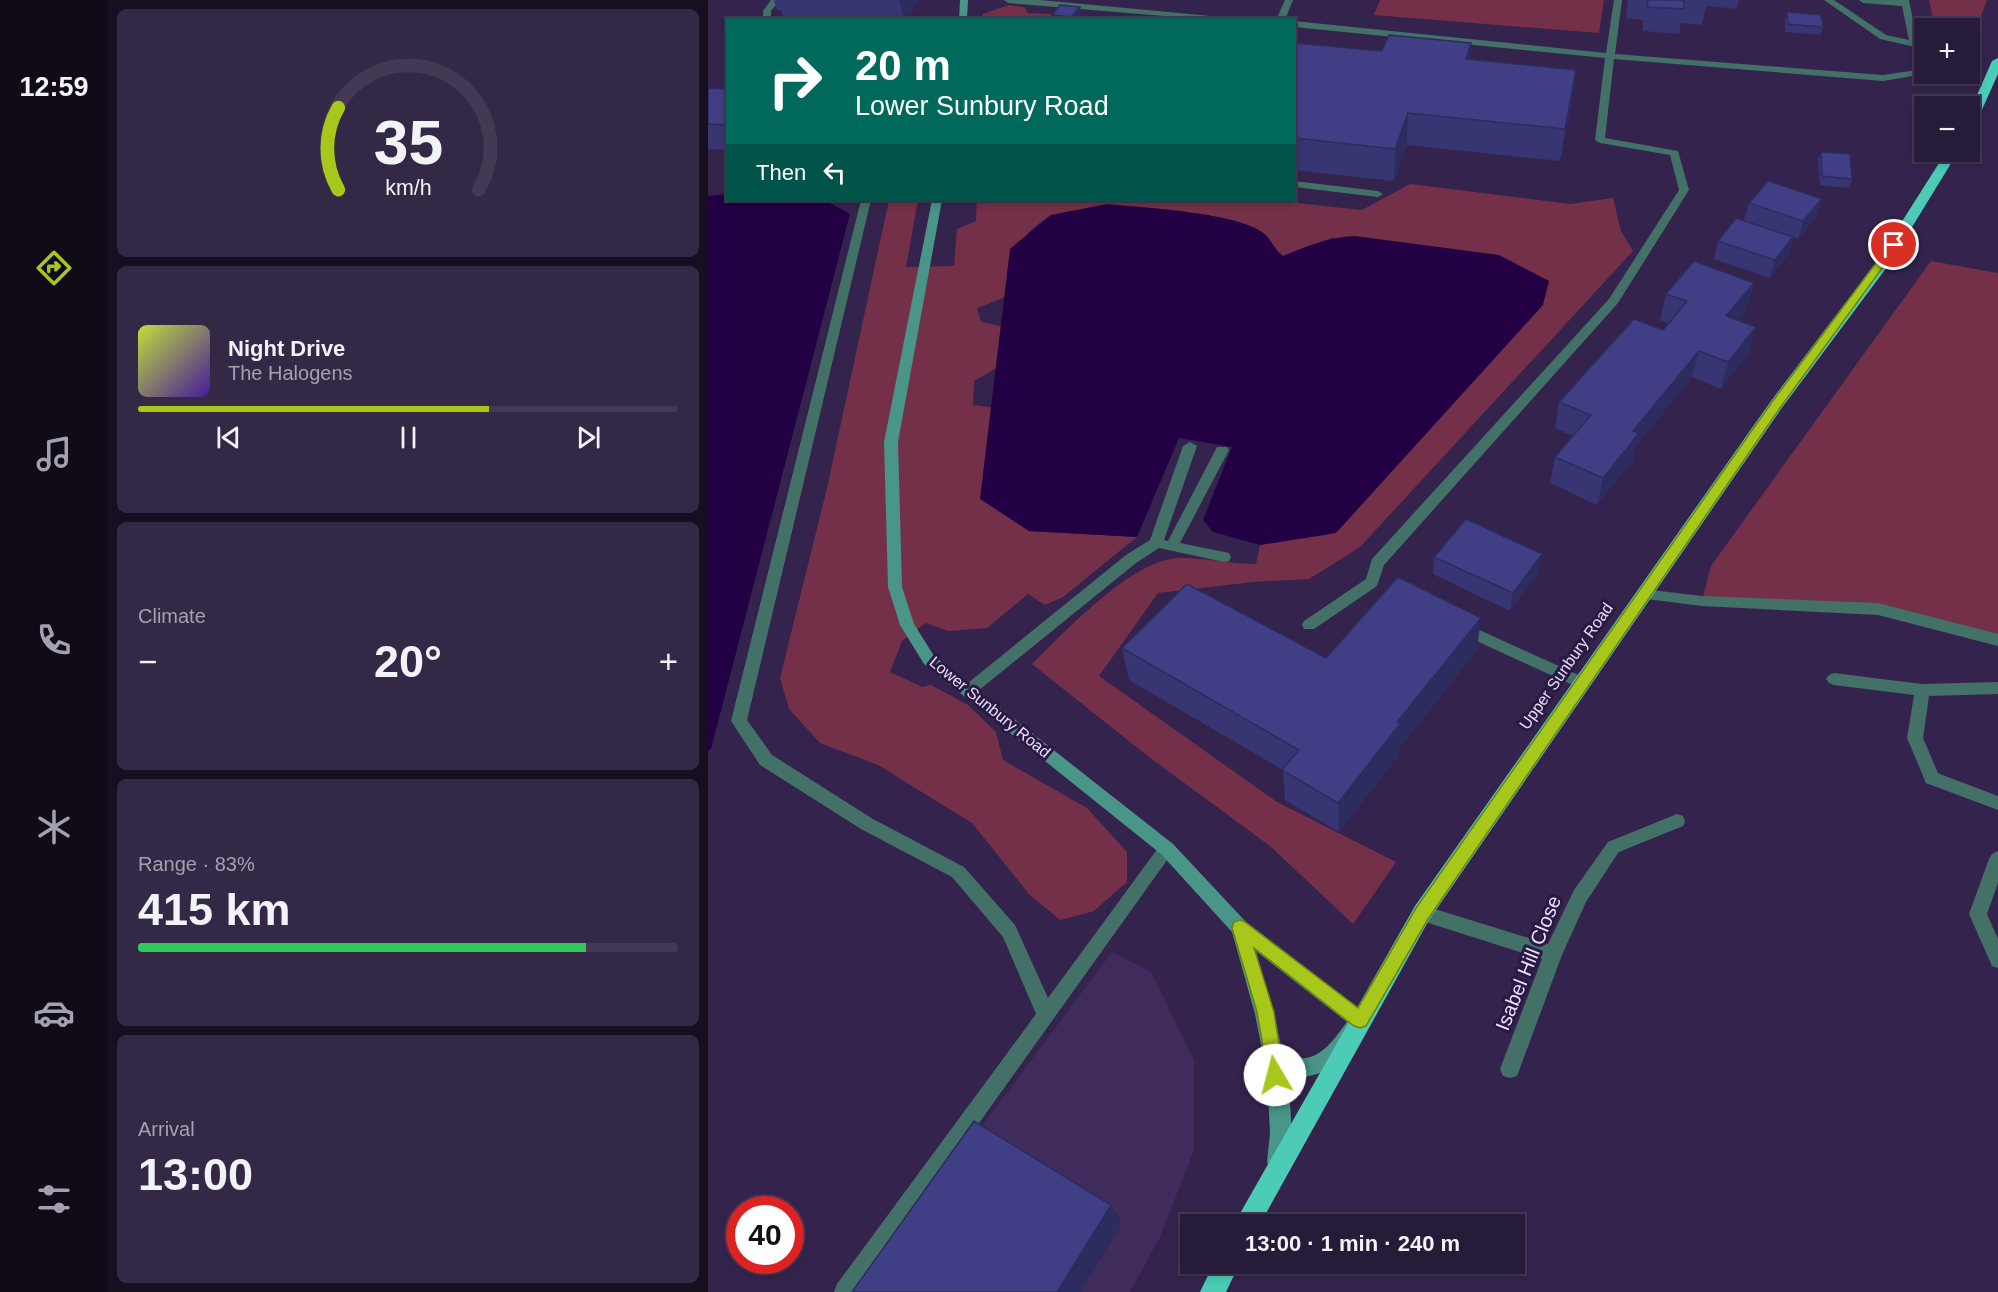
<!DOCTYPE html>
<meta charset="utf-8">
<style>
:root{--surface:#271b3a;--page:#332845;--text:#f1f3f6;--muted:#a4a1af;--line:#433954;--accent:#a8c71b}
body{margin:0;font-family:Helvetica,sans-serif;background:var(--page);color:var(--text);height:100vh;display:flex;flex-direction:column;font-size:22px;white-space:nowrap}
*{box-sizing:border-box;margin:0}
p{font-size:20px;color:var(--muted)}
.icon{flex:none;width:33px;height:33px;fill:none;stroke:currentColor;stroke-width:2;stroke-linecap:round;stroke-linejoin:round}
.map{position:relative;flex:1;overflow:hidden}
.drawer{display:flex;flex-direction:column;gap:9px;padding:9px;background:#150f20;width:600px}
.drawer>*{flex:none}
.banner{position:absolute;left:18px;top:18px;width:570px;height:183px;border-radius:0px;box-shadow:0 3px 9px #0003,0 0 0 2px var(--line);background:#00695c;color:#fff;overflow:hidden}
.buttons{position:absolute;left:1206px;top:18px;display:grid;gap:12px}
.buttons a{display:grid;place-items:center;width:66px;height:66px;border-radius:0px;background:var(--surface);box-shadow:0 3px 9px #0003,0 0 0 2px var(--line);font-size:30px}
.speed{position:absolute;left:18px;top:1196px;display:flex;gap:12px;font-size:30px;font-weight:700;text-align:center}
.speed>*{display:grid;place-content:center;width:78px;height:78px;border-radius:50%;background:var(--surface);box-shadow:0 3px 9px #0003,0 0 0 2px var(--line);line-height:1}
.speed .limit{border:9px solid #d22;background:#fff;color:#111}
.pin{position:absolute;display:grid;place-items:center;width:51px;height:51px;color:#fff;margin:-26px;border:3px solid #fff;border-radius:50%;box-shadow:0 2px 6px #0007}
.me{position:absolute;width:66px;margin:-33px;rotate:352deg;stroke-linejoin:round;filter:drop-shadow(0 0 4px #0008)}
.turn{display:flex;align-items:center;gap:21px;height:126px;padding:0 30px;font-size:27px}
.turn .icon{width:78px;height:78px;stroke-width:2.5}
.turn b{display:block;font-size:42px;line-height:51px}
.then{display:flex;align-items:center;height:57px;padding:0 30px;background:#0003;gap:12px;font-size:22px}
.big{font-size:45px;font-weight:600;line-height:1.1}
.drawer .tile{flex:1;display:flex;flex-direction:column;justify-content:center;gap:9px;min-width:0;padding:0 21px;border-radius:9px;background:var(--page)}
.drawer .dial{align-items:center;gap:0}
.dial svg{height:156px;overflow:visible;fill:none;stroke:var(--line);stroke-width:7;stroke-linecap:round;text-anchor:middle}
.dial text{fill:var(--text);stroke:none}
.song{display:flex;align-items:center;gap:18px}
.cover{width:72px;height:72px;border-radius:9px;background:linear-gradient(135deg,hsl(70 70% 55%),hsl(260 70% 35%))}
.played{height:6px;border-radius:3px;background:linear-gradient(90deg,var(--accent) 65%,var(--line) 65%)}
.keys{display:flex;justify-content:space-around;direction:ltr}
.heat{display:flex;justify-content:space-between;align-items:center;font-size:33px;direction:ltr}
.charge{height:9px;border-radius:4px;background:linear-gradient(90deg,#34c759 83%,var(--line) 0)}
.trip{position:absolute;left:472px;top:1214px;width:345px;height:60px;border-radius:0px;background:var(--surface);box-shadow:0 3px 9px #0003,0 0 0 2px var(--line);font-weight:600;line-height:60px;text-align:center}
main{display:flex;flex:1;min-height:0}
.menu{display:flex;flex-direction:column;width:108px;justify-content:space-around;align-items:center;background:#100b17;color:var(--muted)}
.menu .icon{width:42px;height:42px}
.menu .selected{color:var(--accent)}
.menu b{font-size:27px;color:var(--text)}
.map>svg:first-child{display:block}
.built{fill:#3f2b5c}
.green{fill:#743048}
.water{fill:#220043}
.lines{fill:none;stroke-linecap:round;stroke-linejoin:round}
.lane{fill:#437067;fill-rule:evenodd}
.street{fill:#437067;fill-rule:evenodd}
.secondary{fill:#499588;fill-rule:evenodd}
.highway{fill:#4cccb7;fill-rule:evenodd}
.wall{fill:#373673}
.shaded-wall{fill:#2d2c5e}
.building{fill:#403f86;stroke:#2d2c5e;stroke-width:1.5}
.route{fill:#a8c71b;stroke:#6d8112;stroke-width:1.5}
.labels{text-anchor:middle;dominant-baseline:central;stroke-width:6;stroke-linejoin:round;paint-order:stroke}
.street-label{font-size:16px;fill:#e9e0fb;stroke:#2a1942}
.near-street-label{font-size:20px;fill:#e9e0fb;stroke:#2a1942}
</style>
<main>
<nav class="menu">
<b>12:59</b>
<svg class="icon selected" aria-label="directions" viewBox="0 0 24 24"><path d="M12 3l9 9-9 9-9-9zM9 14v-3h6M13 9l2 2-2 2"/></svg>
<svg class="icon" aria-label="music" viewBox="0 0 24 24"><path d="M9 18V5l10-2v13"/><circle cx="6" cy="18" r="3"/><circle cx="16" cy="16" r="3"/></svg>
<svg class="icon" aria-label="phone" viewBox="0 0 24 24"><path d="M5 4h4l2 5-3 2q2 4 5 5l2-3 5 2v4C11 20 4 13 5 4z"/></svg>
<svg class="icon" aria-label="climate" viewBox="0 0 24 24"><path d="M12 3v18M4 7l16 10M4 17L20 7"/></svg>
<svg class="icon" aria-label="car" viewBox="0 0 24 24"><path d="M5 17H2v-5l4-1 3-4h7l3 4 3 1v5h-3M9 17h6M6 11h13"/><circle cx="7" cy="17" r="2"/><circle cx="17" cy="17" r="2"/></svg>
<svg class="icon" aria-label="filters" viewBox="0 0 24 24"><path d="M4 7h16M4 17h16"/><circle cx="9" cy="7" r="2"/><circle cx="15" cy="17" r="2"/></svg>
</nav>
<section class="drawer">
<div class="tile dial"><svg viewBox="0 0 100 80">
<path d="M14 69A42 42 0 1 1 86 69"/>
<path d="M14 69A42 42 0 0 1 14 27" stroke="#a8c71b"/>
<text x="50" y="56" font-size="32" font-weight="700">35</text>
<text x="50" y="72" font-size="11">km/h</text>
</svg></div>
<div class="tile">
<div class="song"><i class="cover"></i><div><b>Night Drive</b><p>The Halogens</p></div></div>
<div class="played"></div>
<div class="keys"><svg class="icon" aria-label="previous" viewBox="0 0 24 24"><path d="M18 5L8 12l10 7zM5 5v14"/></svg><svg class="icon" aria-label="pause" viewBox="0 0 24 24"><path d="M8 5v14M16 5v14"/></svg><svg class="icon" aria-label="next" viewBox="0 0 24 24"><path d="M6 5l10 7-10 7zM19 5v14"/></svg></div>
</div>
<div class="tile"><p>Climate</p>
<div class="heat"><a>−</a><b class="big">20°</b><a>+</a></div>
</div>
<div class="tile"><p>Range · 83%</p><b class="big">415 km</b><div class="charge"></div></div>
<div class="tile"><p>Arrival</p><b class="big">13:00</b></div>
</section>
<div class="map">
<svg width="1290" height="1292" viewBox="0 0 1290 1292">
<rect width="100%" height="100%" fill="#34244d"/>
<!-- built -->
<path class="built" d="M 404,952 L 443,972 L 486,1060 L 486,1150 L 452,1237 L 422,1292 L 150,1292 Z"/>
<!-- green -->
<path class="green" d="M 672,0 L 896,0 L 891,33 L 666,15 Z
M 1221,0 L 1279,0 L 1262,45 L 1262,28 L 1230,28 L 1226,24 Z
M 301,5 L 316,7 L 320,13 L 345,14 L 343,19 L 274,20 L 275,14 Z
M 702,184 L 862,204 L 905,198 L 913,231 L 925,251 L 652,547 L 601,579 L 545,582 L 450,593 L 391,676 L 569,802 L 688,862 L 645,924 L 562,846 L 441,757 L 324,664 C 358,631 422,561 470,558 C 494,557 523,564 548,564 L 552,545 L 628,533 L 626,237 L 575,256 L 564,247 L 558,236 L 343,215 C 304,240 310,251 305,294 L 269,308 L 273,322 L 302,328 L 301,361 L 266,381 L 265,405 L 290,408 L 291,436 L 279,503 L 321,531 L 429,537 L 355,597 L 337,605 L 320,594 L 279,628 L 241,631 L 218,623 L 194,641 L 182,672 L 214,687 L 223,685 L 260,705 L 288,732 L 295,760 L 379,808 L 419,852 L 419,882 L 386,911 L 352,920 L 321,894 L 264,823 L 170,765 L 112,743 L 81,709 L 72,678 L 119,488 L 181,200 L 210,200 L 198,267 L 246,266 L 249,229 L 268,221 L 269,200 L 266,200 L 559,200 L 654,210 Z
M 1223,261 L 1290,273 L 1290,640 L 1170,609 L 994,601 L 1003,566 Z"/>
<!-- water -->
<path class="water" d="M 19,194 L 20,200 L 116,200 L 142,214 L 3,749 L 0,751 L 0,196 Z
M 399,204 C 435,208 533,212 558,235 C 564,241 565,248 575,256 C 600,246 620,237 647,236 L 791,255 L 841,281 L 835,305 L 628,533 L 552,545 L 505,532 L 495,520 L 524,447 L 471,438 L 429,537 L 321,531 L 272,499 L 302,249 L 343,215 Z"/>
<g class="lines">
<!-- lane -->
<path class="lane" d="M 63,0 L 72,0 L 63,11 L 63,20 L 55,20 L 55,11 Z
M 296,0 L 332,0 L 546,20 L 504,20 L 300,3 Z
M 577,0 L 585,0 L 577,20 L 568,20 Z
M 906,0 L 914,0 L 907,54 L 1175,75 L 1209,70 L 1211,59 L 1216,56 L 1217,74 L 1175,81 L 906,59 L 897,138 L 970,151 L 981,190 L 910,303 L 676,565 L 669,586 L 606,629 L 596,629 L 594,625 L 596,621 L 658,579 L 664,559 L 901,299 L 971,190 L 962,155 L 892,143 L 887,140 L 897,58 L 586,27 L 586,21 L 898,53 Z
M 1116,0 L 1126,0 L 1178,35 L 1201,40 L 1194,6 L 1155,3 L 1151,0 L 1201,0 L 1207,31 L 1214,48 L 1209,51 L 1203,46 L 1172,39 Z
M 586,181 L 670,191 L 675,194 L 670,197 L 586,187 Z
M 153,200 L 163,200 L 39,720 L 64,755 L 165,819 L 256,867 L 307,925 L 340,998 L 453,844 L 459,842 L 465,844 L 467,849 L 150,1292 L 126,1292 L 129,1284 L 328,1014 L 295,937 L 244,877 L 153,829 L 52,765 L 23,721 Z
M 482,442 L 489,446 L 456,540 L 460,541 L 509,447 L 519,447 L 521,450 L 472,543 L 521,553 L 523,557 L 521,561 L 516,562 L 451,548 L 428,563 L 265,695 L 255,695 L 252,691 L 255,687 L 418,555 L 442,540 L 475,446 Z
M 935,589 L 994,596 L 1170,603 L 1290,634 L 1290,646 L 1170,615 L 994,606 L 930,598 L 928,594 L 930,590 Z
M 754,622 L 879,679 L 882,683 L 879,687 L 869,687 L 749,632 L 747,628 Z
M 1224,771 L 1290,796 L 1290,810 L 1218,783 L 1216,778 L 1218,773 Z
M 969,814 L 975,816 L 977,821 L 975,826 L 906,854 L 900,852 L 898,847 L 900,842 Z
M 1290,851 L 1290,883 L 1279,914 L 1290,939 L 1290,968 L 1284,966 L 1261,914 L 1281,859 L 1284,854 Z"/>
<!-- street -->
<path class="street" d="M 1126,673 L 1214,684 L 1290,682 L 1290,694 L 1221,696 L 1215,738 L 1232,778 L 1230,783 L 1224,785 L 1218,783 L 1199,738 L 1206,695 L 1126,685 L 1121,683 L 1118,679 L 1121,675 Z
M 906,840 L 912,842 L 914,847 L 878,902 L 854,955 L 809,1076 L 802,1078 L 795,1076 L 792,1069 L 834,959 L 708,919 L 705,913 L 708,907 L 714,905 L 840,944 L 866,890 L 900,842 Z"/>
<!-- secondary -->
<path class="secondary" d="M 252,0 L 260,0 L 259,20 L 251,20 Z
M 224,200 L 234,200 L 190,442 L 194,587 L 206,624 L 226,656 L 465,844 L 538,922 L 659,1014 L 661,1020 C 648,1052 615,1085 579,1075 C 582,1104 588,1141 576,1169 L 569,1172 L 562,1169 L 559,1162 L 562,1133 L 559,1074 L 547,1014 L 524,932 L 453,854 L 216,664 L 192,625 L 180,587 L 176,442 ZM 548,951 L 639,1022 C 622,1045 605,1070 575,1052 Z"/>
<!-- highway -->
<path class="highway" d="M 1290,58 L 1290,74 L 1268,123 L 1262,126 L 1262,111 L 1284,61 Z
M 1238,152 L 1250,152 L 1182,263 L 1073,409 L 721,920 L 552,1224 L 526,1224 L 707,906 L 1063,401 L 1169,261 Z
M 506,1263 L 532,1263 L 518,1292 L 492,1292 Z"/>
</g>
<!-- wall -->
<path class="wall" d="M 66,0 L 210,0 L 199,20 L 76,20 L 73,10 L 69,10 Z
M 920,0 L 1031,0 L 1029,9 L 998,6 L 994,25 L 973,23 L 971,34 L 935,31 L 935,20 L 918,18 Z
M 1079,12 L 1115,27 L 1112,35 L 1077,32 L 1077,21 Z
M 344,15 L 373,15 L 370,20 L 345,20 Z
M 586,43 L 762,60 L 864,102 L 852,161 L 699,145 L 686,181 L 586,170 Z
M 0,88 L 20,89 L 20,150 L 0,149 Z
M 1113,152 L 1144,179 L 1141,188 L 1112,185 L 1110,160 Z
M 1114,199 L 1108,217 L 1090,239 L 1085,237 L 1080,255 L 1062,278 L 1006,259 L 1010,241 L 1036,220 L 1041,203 Z
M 1046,283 L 1038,309 L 1029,321 L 1048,327 L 1040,354 L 1013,389 L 984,377 L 927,447 L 925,460 L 889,505 L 842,483 L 847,457 L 865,436 L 847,428 L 851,402 L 955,330 L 960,323 L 952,320 L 958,294 Z
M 726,557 L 831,572 L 802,611 L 725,574 Z
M 414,648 L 618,658 L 769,650 L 691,749 L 691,755 L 631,832 L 577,800 L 575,770 L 421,680 Z"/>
<!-- shaded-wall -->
<path class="shaded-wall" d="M 191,0 L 210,0 L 199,20 L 196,20 Z
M 372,7 L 373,15 L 370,20 L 365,20 L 364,17 Z
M 763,43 L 761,74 L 758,59 Z
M 868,70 L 864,102 L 852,161 L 857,129 Z
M 700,113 L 699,145 L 686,181 L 687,149 Z
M 1114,199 L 1108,217 L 1090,239 L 1095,221 Z
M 1085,237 L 1080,255 L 1062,278 L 1067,260 Z
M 1046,283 L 1038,309 L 1011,343 L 1018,316 Z
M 1048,327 L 1040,354 L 1013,389 L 1020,362 Z
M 991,351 L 984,377 L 927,447 L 925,460 L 889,505 L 895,478 L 925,431 Z
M 834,554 L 831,572 L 802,611 L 805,593 Z
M 773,618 L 769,650 L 691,749 L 691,755 L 631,832 L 630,803 L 689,722 Z
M 403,1205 L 414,1224 L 372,1292 L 349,1292 Z"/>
<!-- building -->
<path class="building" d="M 940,0 L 976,0 L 976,9 L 939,7 Z
M 352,5 L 372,7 L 364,17 L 344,15 Z
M 1079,12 L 1113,15 L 1115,27 L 1080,24 Z
M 681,35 L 763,43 L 758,59 L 868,70 L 857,129 L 700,113 L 687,149 L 586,138 L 586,43 L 674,51 Z
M 0,88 L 20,89 L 20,125 L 0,124 Z
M 1113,152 L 1142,154 L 1144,179 L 1114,176 Z
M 1060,181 L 1114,199 L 1095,221 L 1041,203 Z
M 1028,218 L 1085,237 L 1067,260 L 1010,241 Z
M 986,261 L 1046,283 L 1018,316 L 1048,327 L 1020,362 L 991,351 L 925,431 L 931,433 L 895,478 L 847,457 L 883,415 L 851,402 L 926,319 L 955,330 L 979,301 L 958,294 Z
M 758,519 L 834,554 L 805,593 L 726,557 Z
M 690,577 L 773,618 L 689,722 L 692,724 L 630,803 L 574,770 L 591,750 L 414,648 L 479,584 L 618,658 Z
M 266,1121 L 403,1205 L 349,1292 L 144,1292 Z"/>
<!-- route -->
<path class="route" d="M 1183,243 L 1191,245 L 1072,408 L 720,919 L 658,1026 L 652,1028 L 646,1026 L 546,948 L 566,1012 L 576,1075 L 573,1081 L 567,1083 L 561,1081 L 549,1012 L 524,928 L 526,922 L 532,920 L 537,922 L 650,1008 L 708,908 L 1064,402 Z"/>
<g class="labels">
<!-- street labels -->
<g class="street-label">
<text transform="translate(858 666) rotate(-55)">Upper Sunbury Road</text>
<text transform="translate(282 707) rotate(39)">Lower Sunbury Road</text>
</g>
<!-- near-street labels -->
<g class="near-street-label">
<text transform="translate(820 963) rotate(-68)">Isabel Hill Close</text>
</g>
</g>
</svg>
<div class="buttons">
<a>+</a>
<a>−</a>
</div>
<div class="speed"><div class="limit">40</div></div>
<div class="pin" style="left:1186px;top:245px;background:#d93025"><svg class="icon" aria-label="arrive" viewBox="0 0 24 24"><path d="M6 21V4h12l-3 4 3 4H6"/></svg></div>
<svg class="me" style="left:567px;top:1075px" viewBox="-20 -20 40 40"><circle r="19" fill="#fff"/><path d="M0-13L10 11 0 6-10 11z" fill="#a8c71b"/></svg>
<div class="trip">13:00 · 1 min · 240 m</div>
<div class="banner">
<div class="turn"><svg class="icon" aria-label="right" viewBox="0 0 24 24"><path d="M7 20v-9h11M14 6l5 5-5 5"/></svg><div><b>20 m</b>Lower Sunbury Road</div></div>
<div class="then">Then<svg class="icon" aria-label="left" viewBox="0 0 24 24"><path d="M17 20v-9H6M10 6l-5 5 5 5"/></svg></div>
</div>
</div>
</main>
